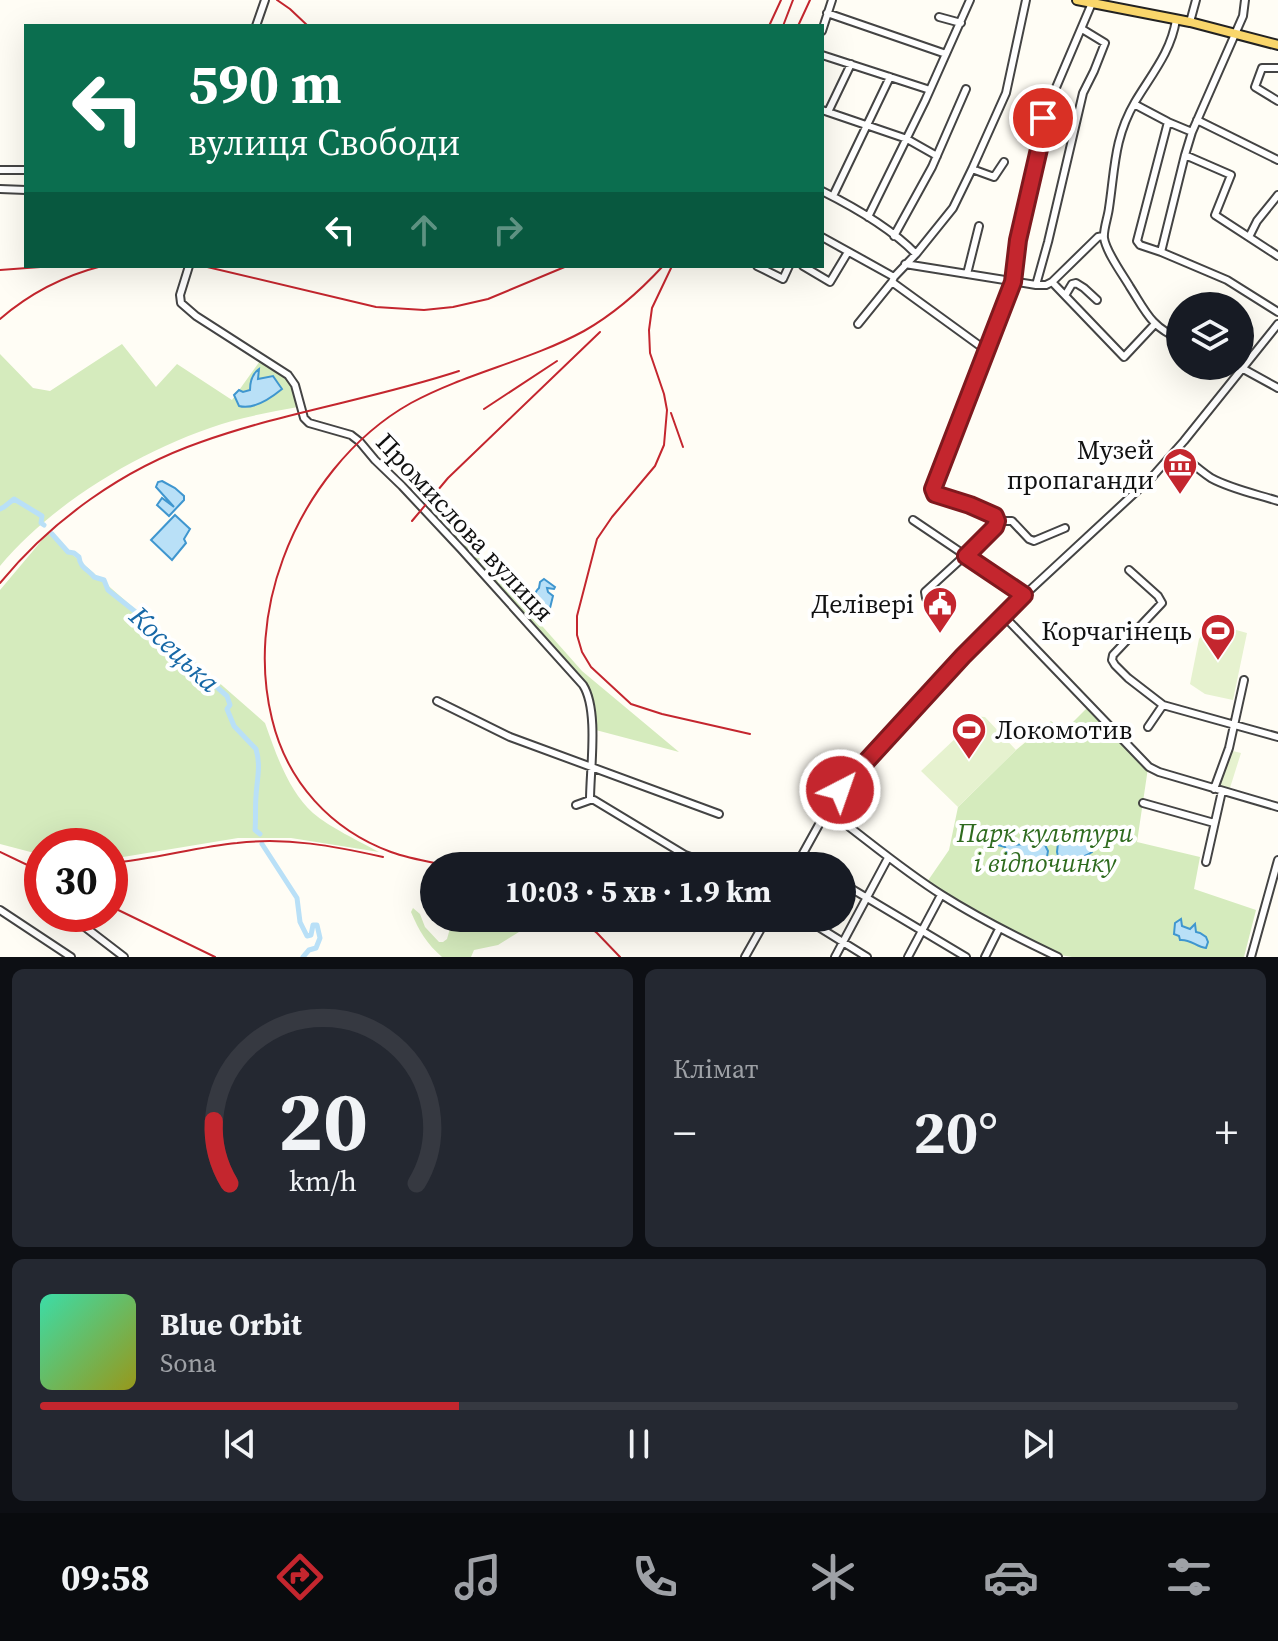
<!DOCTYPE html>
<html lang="uk">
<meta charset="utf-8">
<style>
:root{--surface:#171b24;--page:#242831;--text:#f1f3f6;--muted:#9ea1a6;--line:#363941;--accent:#c4262e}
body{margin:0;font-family:"Source Serif 4",serif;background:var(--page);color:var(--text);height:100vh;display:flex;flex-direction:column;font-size:30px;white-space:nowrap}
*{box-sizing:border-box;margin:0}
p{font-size:26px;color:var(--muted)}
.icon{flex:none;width:44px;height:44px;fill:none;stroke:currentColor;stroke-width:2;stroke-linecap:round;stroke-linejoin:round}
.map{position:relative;height:957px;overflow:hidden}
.panel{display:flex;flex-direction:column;gap:12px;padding:12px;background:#0d0f14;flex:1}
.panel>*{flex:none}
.top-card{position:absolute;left:24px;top:24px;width:800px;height:244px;border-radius:0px;box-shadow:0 8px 32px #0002;background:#0b6e4f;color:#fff;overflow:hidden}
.controls{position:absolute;left:1166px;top:292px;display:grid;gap:16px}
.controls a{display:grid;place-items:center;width:88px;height:88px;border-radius:50%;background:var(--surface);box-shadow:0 8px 32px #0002;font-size:40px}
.speed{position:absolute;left:24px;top:828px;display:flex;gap:16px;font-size:40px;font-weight:700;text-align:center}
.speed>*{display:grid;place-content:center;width:104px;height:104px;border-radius:50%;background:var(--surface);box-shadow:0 8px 32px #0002;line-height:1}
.speed .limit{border:12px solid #d22;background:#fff;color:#111}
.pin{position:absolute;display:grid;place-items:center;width:68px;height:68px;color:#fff;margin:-34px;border:4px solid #fff;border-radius:50%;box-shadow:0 2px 8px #0007}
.me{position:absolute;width:88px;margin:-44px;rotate:41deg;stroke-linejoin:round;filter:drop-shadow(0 0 6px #0008)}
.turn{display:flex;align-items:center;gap:28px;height:168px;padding:0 32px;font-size:36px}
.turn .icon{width:104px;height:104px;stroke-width:2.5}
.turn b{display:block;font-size:56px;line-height:68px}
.lanes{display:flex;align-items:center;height:76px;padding:0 32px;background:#0003;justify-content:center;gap:40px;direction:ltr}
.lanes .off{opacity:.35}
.big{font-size:60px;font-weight:700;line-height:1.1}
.panel .widget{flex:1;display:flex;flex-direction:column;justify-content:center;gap:12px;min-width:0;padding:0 28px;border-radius:12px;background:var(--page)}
.panel .dial{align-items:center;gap:0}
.dial svg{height:208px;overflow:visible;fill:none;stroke:var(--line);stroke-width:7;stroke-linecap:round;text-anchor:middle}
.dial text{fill:var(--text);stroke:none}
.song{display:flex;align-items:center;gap:24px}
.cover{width:96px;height:96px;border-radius:12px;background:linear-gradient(135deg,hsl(160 70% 55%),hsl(60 70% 35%))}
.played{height:8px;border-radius:4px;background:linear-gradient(90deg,var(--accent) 35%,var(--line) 35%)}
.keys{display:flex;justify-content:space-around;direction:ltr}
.heat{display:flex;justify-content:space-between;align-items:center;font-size:44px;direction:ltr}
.panel .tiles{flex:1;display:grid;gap:12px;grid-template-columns:1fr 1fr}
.widget:last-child{grid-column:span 2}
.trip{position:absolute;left:420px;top:852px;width:436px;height:80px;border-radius:40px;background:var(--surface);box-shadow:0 8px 32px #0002;font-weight:700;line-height:80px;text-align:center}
.dock{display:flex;height:128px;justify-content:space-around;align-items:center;background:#090b0e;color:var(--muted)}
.dock .icon{width:56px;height:56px}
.dock .selected{color:var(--accent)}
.dock b{font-size:36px;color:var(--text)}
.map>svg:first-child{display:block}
.green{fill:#d5ebbd}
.pitch{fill:#e6f2cf}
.water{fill:#b9e0f7;stroke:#3f96cf;stroke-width:2}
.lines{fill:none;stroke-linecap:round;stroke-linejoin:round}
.river{stroke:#b9e0f7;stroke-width:5}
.minor-casing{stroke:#444;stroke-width:10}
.major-casing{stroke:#222;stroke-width:12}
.minor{stroke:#fff;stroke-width:6}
.major{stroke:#f9d66b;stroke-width:8}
.rail{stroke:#c4262e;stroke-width:2}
.route-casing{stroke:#7f191e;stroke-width:20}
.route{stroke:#c4262e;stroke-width:14}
.labels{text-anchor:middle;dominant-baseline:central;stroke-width:8;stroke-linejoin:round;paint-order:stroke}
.poi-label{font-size:26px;fill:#111;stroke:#fff;text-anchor:end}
.street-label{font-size:26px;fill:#111;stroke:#fff}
.park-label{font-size:26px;font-style:italic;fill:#2f6b1f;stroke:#fff}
.water-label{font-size:28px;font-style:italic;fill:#1768a6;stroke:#fff}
</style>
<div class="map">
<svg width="1278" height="957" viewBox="0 0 1278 957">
<rect width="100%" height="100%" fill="#fffdf5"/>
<!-- green -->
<path class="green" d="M 122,344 L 156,387 L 177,364 L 232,400 L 260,361 L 289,380 L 298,407 C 276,411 254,415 232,421 C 149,445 55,500 0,566 L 0,354 L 33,388 L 50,391 Z
M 433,503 L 582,671 L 679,752 L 592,729 L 587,691 L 425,509 Z
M 48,533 L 265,723 C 276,754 288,790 313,813 C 329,827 359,841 379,852 L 291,838 L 238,838 L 123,857 L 110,858 L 110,846 L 42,846 L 42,855 L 0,844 L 0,590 Z
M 1088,707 L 1148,768 L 1137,842 L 1200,857 L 1194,889 L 1256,910 L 1244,957 L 1072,957 L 1060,955 L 1000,926 L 927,882 L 949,850 L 958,807 L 1016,750 L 1051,721 L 1063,732 Z
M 413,908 L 420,914 L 425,927 L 439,942 L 443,942 L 447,939 L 453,918 L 490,918 L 483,921 L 481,924 C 492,934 501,928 512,924 L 519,929 L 519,932 L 498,945 L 474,950 L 471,957 L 442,957 C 427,944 419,931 411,912 Z"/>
<!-- pitch -->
<path class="pitch" d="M 1211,623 L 1247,633 L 1233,700 L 1205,694 L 1190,684 L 1199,639 Z
M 972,716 L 985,717 L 1016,750 L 958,807 L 921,771 L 959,735 L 957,732 Z
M 1229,750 L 1241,753 L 1229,791 L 1217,787 Z"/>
<!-- water -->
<path class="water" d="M 259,369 L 258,379 L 273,376 L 282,389 C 271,398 253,410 239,406 L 234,395 L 239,390 L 243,392 L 250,390 C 250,381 252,374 259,369 Z
M 162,481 L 175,488 L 184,496 L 184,500 L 169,516 L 157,505 L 162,498 L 174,507 L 156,487 L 158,482 Z
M 175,515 L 190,529 L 184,539 L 186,543 L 172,560 L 151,540 Z
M 544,579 L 555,587 L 554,589 L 547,588 L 548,592 L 553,596 L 550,608 L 545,614 L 540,612 C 536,603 531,595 539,588 L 540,582 Z
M 994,836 L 1004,838 L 1014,845 L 1044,843 L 1048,851 C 1047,869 1031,867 1016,865 L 1009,857 L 1005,847 L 998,845 L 993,847 L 985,847 L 984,843 L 988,838 Z
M 1081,836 L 1092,841 L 1092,852 C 1083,859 1069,859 1058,856 L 1057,852 L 1058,843 L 1065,840 Z
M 1181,919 L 1182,926 L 1190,929 L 1195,924 L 1196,932 L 1200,933 L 1206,937 L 1208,942 L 1206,948 C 1196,947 1191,939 1180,940 L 1179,936 L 1174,934 L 1175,923 Z"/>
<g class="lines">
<!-- river -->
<path class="river" d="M 0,509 L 4,507 L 14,499 L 42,516 L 41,523 L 44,525
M 52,534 L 68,552 L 74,553 L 79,557 C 80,568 89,570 94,577 L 104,580 L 108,590 L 142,617 L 152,622 L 155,632 L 170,650 L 194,667 L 227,696 L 230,705 L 227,709 L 234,726 L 256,749 C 261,766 257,779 256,796 C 255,808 256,819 255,830 L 260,834
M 262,844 L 297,898 L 300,922 L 307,936 L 311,935 L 313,925 L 317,925 L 320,938 L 316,948 L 309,950 L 303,957"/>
<defs>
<path id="minor" d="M 1245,0 L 1243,16 L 1192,132 L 1185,155 L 1161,252 L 1227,280 L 1278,312
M 827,13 L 946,54
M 939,17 L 961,23
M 1176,20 C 1171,52 1151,75 1135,102 C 1114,138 1115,168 1109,208 C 1108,217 1103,230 1104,238 C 1106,252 1123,275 1130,287 C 1146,312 1151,327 1180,339
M 1190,22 L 1196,0
M 256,26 L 265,0
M 822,31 L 832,0
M 822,55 L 930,90
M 1278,68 L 1262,68 L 1255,87 L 1278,101
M 1134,104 L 1168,122 L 1192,132
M 822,110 L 907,139 L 937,156
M 828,112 L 851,64
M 1197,120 L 1278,160
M 1185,155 L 1231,175 L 1215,215 L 1278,256
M 972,169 L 994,177 L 1004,162
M 0,170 L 26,170
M 0,189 L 26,190
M 822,191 C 854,207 891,228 916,254
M 833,196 L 890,77
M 868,217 L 925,101 L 970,0
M 894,236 L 932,167 L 966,89
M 822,237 L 894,277
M 1249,237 L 1257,221 L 1278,195
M 1161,252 L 1140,245 L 1137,241 L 1168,122
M 905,264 L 1036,285 L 1046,285 L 1052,282 L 1124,357 L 1154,325
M 189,266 L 180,295 L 181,303 L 196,316 L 288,375 L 295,385 L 304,418 L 309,423 L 351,435 L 360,442 L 375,460 L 402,486 L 461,549 L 583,685 C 599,710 590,769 590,800
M 757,266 L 783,279 L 789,266
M 803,266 L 830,282 L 848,252
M 967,274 L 979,226
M 892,282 L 987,351
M 1052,282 L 1098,237 L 1103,236
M 1036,285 L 1048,242 L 1083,93 L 1094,71 L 1105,43 L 1082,29
M 1066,294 L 1072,284 L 1076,283 L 1084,288 L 1097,300
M 858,324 L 892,282 L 894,277 L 916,254 L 953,208 L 972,169 L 1006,93 L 1026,0
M 1238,366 L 1278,388
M 1176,450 C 1187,459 1199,470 1211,478 C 1231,489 1256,494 1278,501
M 913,520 L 1024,595
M 997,521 L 1012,521 L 1029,539 L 1034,541 L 1065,528
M 1129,570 L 1158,596 L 1162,603 L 1113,655 L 1112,660 L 1115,665 L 1128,678 L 1163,705 L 1278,737
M 940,610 L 926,598 L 925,592 L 994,529 L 997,521 L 995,516 L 990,513 L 935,494 L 933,489 L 1013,282 L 1018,240 L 1039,149 L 1043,118 L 1092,3
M 1003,615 L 1149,767 L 1159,772 L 1278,807
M 437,701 L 510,737 L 719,814
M 1148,727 L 1163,705
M 1214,789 L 1229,748 L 1244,680
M 1143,803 L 1214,823
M 576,805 L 590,800 L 594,800 L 685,855 L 716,866
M 827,810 C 865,838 902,870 942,895 C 980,919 1018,938 1058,957
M 1206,862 L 1222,791
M 796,866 L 827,810 L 840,790 L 865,762 L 1003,615 L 1153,476 L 1184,441 L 1278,324
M 842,883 L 966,957
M 0,910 L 71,957
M 68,914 L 124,957
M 804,918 L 867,957
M 745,957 L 767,918
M 835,957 L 888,858
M 908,957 L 941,895
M 985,957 L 999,929
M 1251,957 L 1278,860"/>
<path id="major" d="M 1077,0 L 1190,22 L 1278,45"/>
</defs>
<!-- minor casing -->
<use href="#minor" class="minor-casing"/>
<!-- major casing -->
<use href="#major" class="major-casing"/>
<!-- minor -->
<use href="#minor" class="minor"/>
<!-- major -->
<use href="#major" class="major"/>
<!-- rail -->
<path class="rail" d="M 277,0 L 290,9 L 308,26
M 769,26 L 781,0
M 783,26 L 793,0
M 798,26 L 810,0
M 203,266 L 376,307 L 424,310 L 453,307 L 488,299 L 567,266
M 672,266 L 652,308 L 649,330 L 650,353 L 664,394 L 667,410 L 664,445 L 655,466 L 612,517 L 597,539 L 577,616 L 577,635 L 582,652 L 591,667 L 631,704 L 662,714 L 750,734
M 0,270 L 54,266
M 0,319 C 30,293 63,276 102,266
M 484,409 L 557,361
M 671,413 L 683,447
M 412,521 L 448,478 L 600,332
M 0,583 C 52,520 123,469 201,442 C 285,412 374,399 459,371
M 0,852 L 42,872
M 110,863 C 153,860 195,847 237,843 C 287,837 334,846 383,857
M 450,866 C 431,862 410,859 391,852 C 331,830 287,782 272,719 C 259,666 264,610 283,559 C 306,496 352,436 411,403 C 466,373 529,361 584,331 C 614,314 640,291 663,266
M 110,906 L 215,957
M 578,918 L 597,933 L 620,957"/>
</g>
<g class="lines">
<defs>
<path id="route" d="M 840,790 L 963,656 L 1024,595 L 966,556 L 995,527 L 997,521 L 995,516 L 970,505 L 935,494 L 933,489 L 1013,282 L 1018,240 L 1039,149 L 1043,118"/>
</defs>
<!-- route casing -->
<use href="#route" class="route-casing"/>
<!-- route -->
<use href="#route" class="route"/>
</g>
<!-- icons -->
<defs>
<symbol id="museum-pin" viewBox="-11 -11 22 30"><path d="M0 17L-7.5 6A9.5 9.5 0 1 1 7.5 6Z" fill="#c4262e" stroke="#fff"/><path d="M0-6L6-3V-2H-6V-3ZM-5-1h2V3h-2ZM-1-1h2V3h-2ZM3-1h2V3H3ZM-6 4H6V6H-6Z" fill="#fff"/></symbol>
<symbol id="civic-pin" viewBox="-11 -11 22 30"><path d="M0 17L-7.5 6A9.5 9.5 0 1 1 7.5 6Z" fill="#c4262e" stroke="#fff"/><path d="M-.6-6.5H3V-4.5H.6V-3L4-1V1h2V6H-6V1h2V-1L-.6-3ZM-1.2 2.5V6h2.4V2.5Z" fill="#fff"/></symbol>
<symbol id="stadium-pin" viewBox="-11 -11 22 30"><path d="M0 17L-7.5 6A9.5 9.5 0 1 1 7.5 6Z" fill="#c4262e" stroke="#fff"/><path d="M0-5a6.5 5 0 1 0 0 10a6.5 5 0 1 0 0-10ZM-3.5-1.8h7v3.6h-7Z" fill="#fff"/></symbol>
</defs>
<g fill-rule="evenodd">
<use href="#museum-pin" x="1160" y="445" width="40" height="54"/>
<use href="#civic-pin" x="920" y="584" width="40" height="54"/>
<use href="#stadium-pin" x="1198" y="611" width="40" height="54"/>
<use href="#stadium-pin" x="949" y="710" width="40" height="54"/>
</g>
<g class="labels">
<!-- poi labels -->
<g class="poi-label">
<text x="1154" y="450">Музей<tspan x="1154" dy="30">пропаганди</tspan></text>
<text x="914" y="604">Делівері</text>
<text x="1192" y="631">Корчагінець</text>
<text x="995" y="730" text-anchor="start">Локомотив</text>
</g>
<!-- street labels -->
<g class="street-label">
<text transform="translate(465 527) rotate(47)">Промислова вулиця</text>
</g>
<!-- park labels -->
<g class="park-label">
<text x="1045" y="833">Парк культури<tspan x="1045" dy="30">і відпочинку</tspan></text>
</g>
<!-- water labels -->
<g class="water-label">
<text transform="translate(175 649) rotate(43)">Косецька</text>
</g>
</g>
</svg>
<div class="controls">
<a><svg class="icon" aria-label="layers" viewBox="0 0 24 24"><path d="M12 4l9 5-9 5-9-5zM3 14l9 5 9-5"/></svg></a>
</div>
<div class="speed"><div class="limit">30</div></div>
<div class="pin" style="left:1043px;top:118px;background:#d93025"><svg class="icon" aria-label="arrive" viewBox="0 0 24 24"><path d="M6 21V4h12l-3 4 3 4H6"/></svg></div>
<svg class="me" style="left:840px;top:790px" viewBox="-20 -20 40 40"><circle r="17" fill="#c4262e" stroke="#fff" stroke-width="3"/><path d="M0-11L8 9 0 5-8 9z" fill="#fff"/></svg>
<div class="trip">10:03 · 5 хв · 1.9 km</div>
<div class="top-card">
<div class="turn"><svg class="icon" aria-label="left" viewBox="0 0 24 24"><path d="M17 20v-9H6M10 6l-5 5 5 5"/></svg><div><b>590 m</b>вулиця Свободи</div></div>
<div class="lanes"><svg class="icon" aria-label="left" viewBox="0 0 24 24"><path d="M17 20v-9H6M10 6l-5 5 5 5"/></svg><svg class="icon off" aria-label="ahead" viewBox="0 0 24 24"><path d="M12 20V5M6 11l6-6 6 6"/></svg><svg class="icon off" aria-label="right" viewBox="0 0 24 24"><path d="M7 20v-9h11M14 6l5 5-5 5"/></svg></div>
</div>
</div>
<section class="panel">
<div class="tiles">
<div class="widget dial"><svg viewBox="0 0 100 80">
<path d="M14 69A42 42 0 1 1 86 69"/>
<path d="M14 69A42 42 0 0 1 8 45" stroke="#c4262e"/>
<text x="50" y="56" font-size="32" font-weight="700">20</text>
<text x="50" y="72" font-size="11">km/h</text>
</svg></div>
<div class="widget"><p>Клімат</p>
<div class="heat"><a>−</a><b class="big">20°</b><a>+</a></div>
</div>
<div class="widget">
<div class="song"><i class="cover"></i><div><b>Blue Orbit</b><p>Sona</p></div></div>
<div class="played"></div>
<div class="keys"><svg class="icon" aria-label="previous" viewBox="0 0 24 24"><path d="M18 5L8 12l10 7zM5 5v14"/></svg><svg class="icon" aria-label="pause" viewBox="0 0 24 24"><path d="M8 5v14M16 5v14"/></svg><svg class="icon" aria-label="next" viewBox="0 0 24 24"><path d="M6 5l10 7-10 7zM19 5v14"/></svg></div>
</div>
</div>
</section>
<nav class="dock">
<b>09:58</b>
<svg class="icon selected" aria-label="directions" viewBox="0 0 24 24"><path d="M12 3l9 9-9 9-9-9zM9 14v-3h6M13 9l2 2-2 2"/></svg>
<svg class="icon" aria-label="music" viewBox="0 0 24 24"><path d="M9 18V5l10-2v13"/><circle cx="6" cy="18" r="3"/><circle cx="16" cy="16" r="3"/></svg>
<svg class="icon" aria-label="phone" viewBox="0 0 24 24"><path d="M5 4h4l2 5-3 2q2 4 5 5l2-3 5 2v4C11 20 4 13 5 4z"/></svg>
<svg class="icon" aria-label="climate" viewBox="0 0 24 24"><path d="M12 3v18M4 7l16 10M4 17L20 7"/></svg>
<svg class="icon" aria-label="car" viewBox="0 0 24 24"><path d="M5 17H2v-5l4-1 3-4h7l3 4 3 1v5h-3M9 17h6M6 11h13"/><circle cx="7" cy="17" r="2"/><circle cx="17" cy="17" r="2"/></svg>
<svg class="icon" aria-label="filters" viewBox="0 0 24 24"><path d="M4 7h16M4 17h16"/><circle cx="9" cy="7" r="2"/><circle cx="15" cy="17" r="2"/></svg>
</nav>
